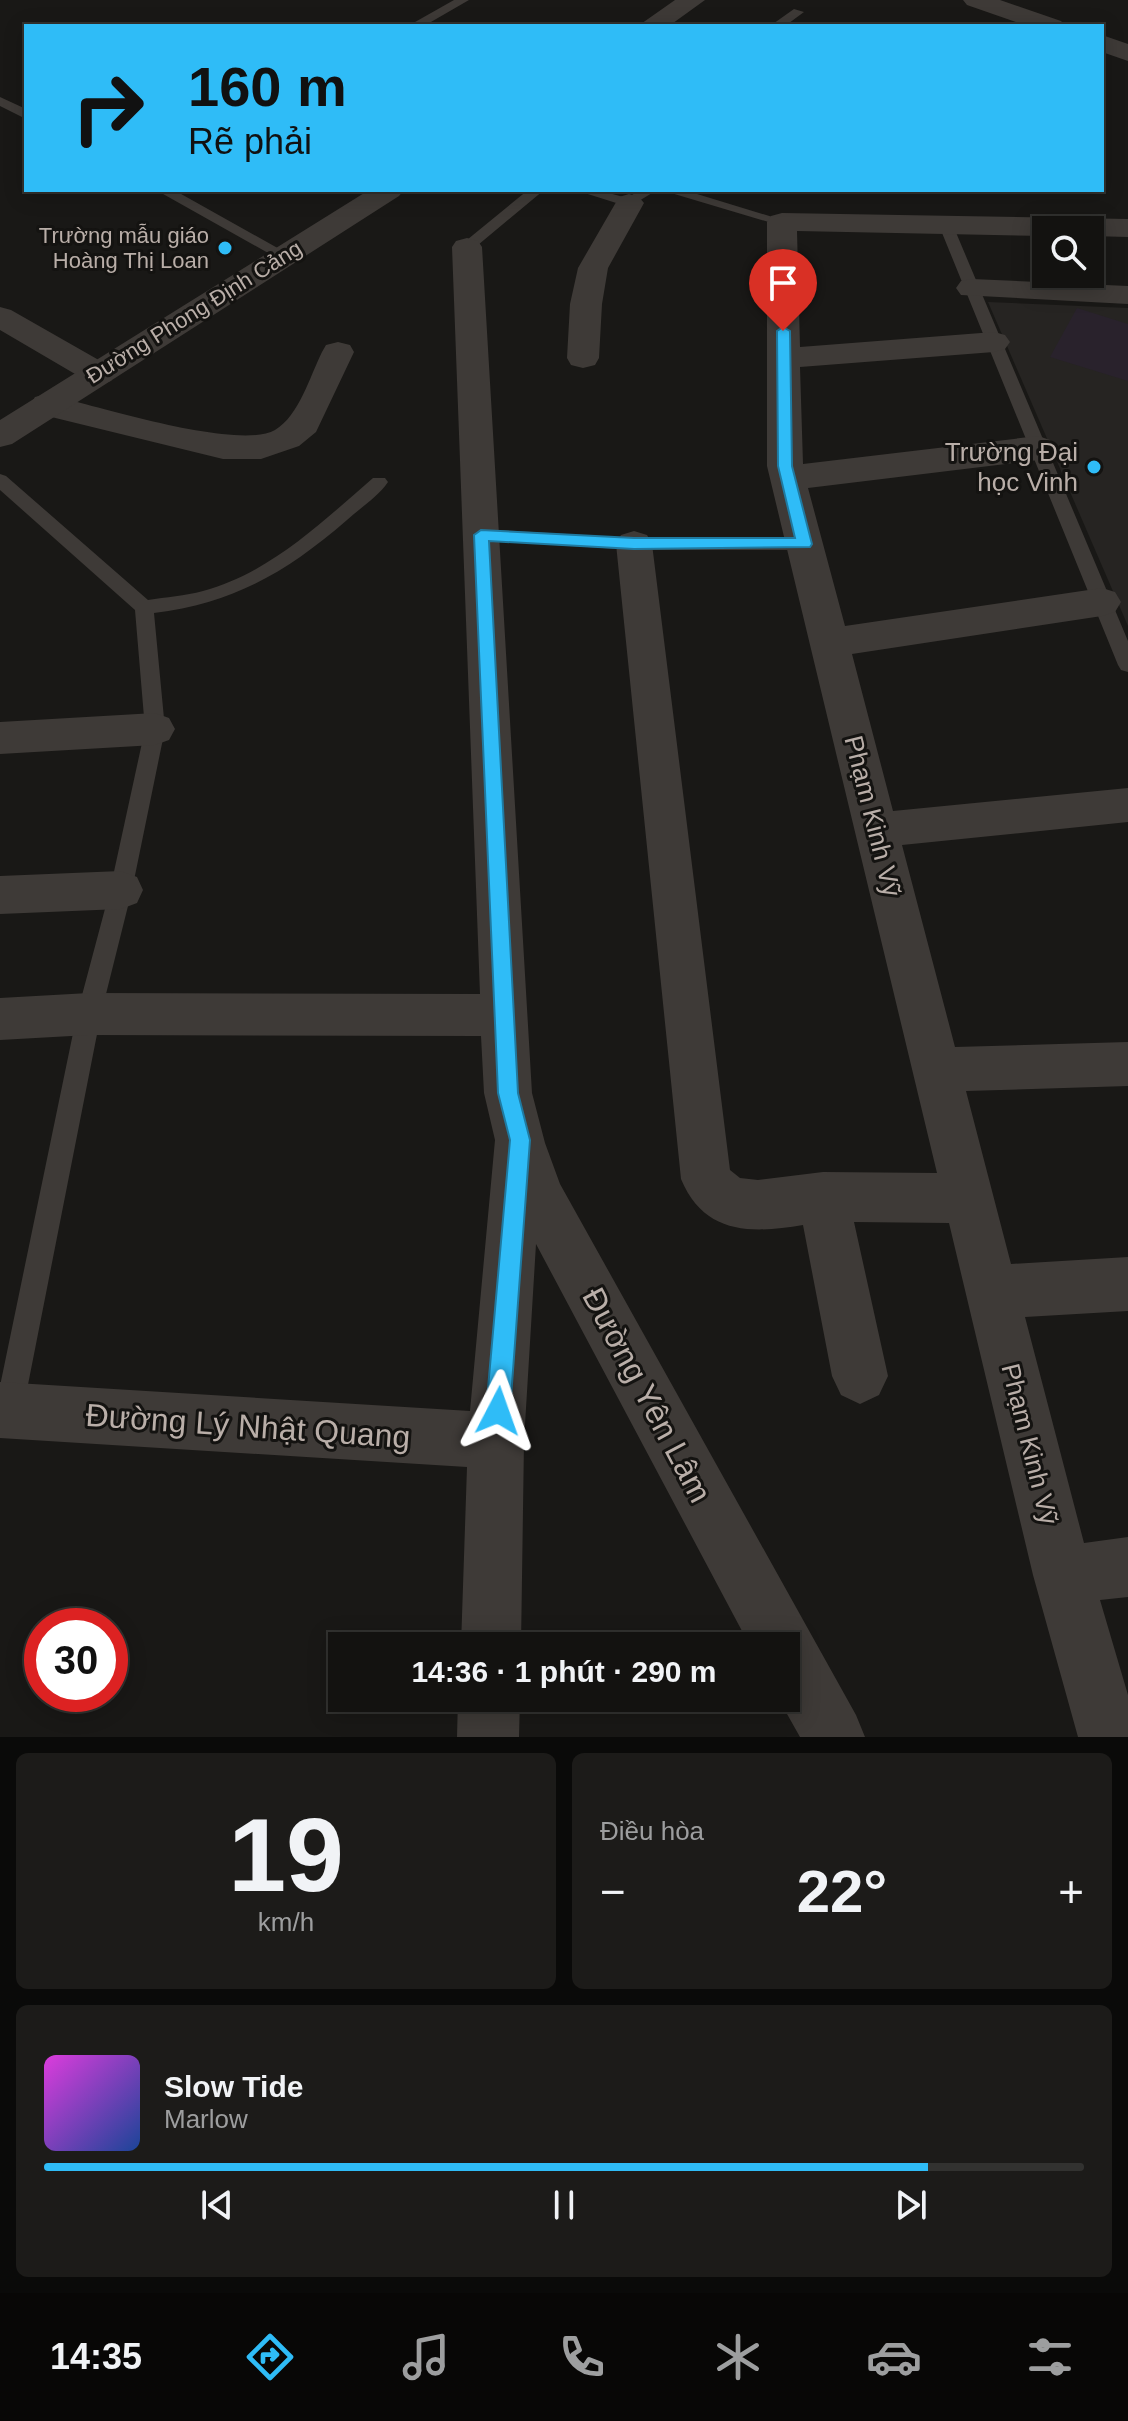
<!DOCTYPE html>
<html lang="vi">
<meta charset="utf-8">
<style>
:root{--surface:#131210;--page:#1c1b19;--text:#f1f3f6;--muted:#9d9e9f;--line:#323230;--accent:#2fbcf7}
body{margin:0;font-family:Arial,sans-serif;background:var(--page);color:var(--text);height:100vh;display:flex;flex-direction:column;font-size:30px;white-space:nowrap}
*{box-sizing:border-box;margin:0}
p{font-size:26px;color:var(--muted)}
.icon{flex:none;width:44px;height:44px;fill:none;stroke:currentColor;stroke-width:2;stroke-linecap:round;stroke-linejoin:round}
.map{position:relative;height:1737px;overflow:hidden}
.sheet{display:flex;flex-direction:column;gap:16px;padding:16px;background:#0a0a09;flex:1}
.sheet>*{flex:none}
.banner{position:absolute;left:24px;top:24px;width:1080px;height:168px;border-radius:0px;box-shadow:0 4px 20px #0003,0 0 0 2px var(--line);background:#2fbcf7;color:#111;overflow:hidden}
.controls{position:absolute;left:1032px;top:216px;display:grid;gap:16px}
.controls a{display:grid;place-items:center;width:72px;height:72px;border-radius:0px;background:var(--surface);box-shadow:0 4px 20px #0003,0 0 0 2px var(--line);font-size:40px}
.speed{position:absolute;left:24px;top:1608px;display:flex;gap:16px;font-size:40px;font-weight:700;text-align:center}
.speed>*{display:grid;place-content:center;width:104px;height:104px;border-radius:50%;background:var(--surface);box-shadow:0 4px 20px #0003,0 0 0 2px var(--line);line-height:1}
.speed .limit{border:12px solid #d22;background:#fff;color:#111}
.pin{position:absolute;display:grid;place-items:center;width:68px;height:68px;color:#fff;margin:-82px -34px;border-radius:50% 50% 50% 0;rotate:-45deg;box-shadow:0 0 8px #0007}
.pin .icon{rotate:45deg}
.me{position:absolute;width:88px;margin:-44px;rotate:4deg;stroke-linejoin:round;filter:drop-shadow(0 0 6px #0008)}
.turn{display:flex;align-items:center;gap:28px;height:168px;padding:0 32px;font-size:36px}
.turn .icon{width:104px;height:104px;stroke-width:2.5}
.turn b{display:block;font-size:56px;line-height:68px}
.big{font-size:60px;font-weight:700;line-height:1.1}
.sheet .widget{flex:1;display:flex;flex-direction:column;justify-content:center;gap:12px;min-width:0;padding:0 28px;border-radius:12px;background:var(--page)}
.sheet .dial{align-items:center;gap:0}
.dial b{font-size:104px;line-height:1}
.song{display:flex;align-items:center;gap:24px}
.cover{width:96px;height:96px;border-radius:12px;background:linear-gradient(135deg,hsl(300 70% 55%),hsl(220 70% 35%))}
.played{height:8px;border-radius:4px;background:linear-gradient(90deg,var(--accent) 85%,var(--line) 85%)}
.keys{display:flex;justify-content:space-around;direction:ltr}
.heat{display:flex;justify-content:space-between;align-items:center;font-size:44px;direction:ltr}
.sheet .tiles{flex:1;display:grid;gap:16px;grid-template-columns:1fr 1fr}
.widget:last-child{grid-column:span 2}
.trip{position:absolute;left:328px;top:1632px;width:472px;height:80px;border-radius:0px;background:var(--surface);box-shadow:0 4px 20px #0003,0 0 0 2px var(--line);font-weight:700;line-height:80px;text-align:center}
.dock{display:flex;height:128px;justify-content:space-around;align-items:center;background:#080706;color:var(--muted)}
.dock .icon{width:56px;height:56px}
.dock .on{color:var(--accent)}
.dock b{font-size:36px;color:var(--text)}
.map>svg:first-child{display:block}
.built{fill:#262422}
.green{fill:#29222c}
.lines{fill:none;stroke-linecap:round;stroke-linejoin:round}
.service{fill:#3e3a37;fill-rule:evenodd}
.minor{fill:#3e3a37;fill-rule:evenodd}
.tertiary{fill:#3e3a37;fill-rule:evenodd}
.route{fill:#2fbcf7;stroke:#1f7aa1;stroke-width:2}
.poi-dot{fill:#2fbcf7;stroke:#141311;stroke-width:3}
.labels{text-anchor:middle;dominant-baseline:central;stroke-width:6;stroke-linejoin:round;paint-order:stroke}
.far-poi-label{font-size:22px;fill:#b9aea8;stroke:#141311;text-anchor:end}
.far-street-label{font-size:22px;fill:#b9aea8;stroke:#141311}
.poi-label{font-size:26px;fill:#b9aea8;stroke:#141311;text-anchor:end}
.street-label{font-size:26px;fill:#b9aea8;stroke:#141311}
.near-street-label{font-size:32px;fill:#b9aea8;stroke:#141311}
</style>
<div class="map">
<svg width="1128" height="1737" viewBox="0 0 1128 1737">
<rect width="100%" height="100%" fill="#191816"/>
<!-- built -->
<path class="built" d="M 988,302 L 1128,308 L 1128,626 Z"/>
<!-- green -->
<path class="green" d="M 1077,308 L 1128,324 L 1128,381 L 1050,357 Z"/>
<g class="lines">
<!-- service -->
<path class="service" d="M 454,0 L 469,0 L 424,26 L 408,26 Z
M 794,9 L 804,12 L 785,26 L 770,26 Z
M 0,97 L 26,109 L 26,119 L 0,106 Z
M 156,190 L 174,190 L 290,255 L 287,258 L 277,258 Z
M 528,190 L 544,190 L 472,250 L 462,250 L 462,244 Z
M 575,190 L 598,190 L 627,198 L 640,190 L 657,190 L 629,207 Z
M 661,190 L 684,190 L 789,222 L 782,226 Z
M 945,219 L 952,223 L 1128,641 L 1128,672 L 1121,670 L 1118,665 L 938,223 Z
M 0,474 L 6,476 L 148,600 C 166,597 185,596 203,591 C 270,573 322,522 373,478 L 385,478 L 388,482 C 378,497 360,508 347,520 C 287,572 234,603 154,613 L 165,729 L 132,890 L 101,1014 L 23,1410 L 19,1420 L 9,1424 L 0,1420 L 0,1386 L 77,1014 L 110,890 L 145,729 L 135,610 L 0,490 Z
M 481,529 L 634,538 L 804,538 L 813,544 L 804,550 L 634,550 L 475,540 L 472,535 L 475,530 Z"/>
<!-- minor -->
<path class="minor" d="M 629,194 L 639,197 L 644,203 L 608,268 L 602,304 L 599,358 L 595,365 L 583,368 L 571,365 L 567,358 L 570,304 L 578,268 L 619,197 Z
M 782,213 L 1128,219 L 1128,237 L 1090,236 L 1090,230 L 1046,230 L 1046,236 L 797,231 L 800,347 L 994,332 L 1005,335 L 1010,342 L 1005,349 L 994,352 L 800,367 L 803,464 L 1038,436 L 1050,440 L 1055,448 L 1050,456 L 1038,460 L 808,488 L 845,626 L 1102,588 L 1115,592 L 1121,602 L 1115,612 L 1102,616 L 852,654 L 893,811 L 1128,788 L 1128,822 L 902,845 L 955,1047 L 1128,1042 L 1128,1086 L 966,1091 L 1011,1264 L 1128,1257 L 1128,1311 L 1025,1317 L 1084,1543 L 1128,1537 L 1128,1597 L 1100,1600 L 1128,1695 L 1128,1737 L 1078,1737 L 1033,1575 L 949,1223 L 854,1222 L 888,1376 L 879,1395 L 860,1404 L 841,1395 L 832,1376 L 803,1225 C 750,1234 704,1234 681,1179 L 616,544 L 621,535 L 634,531 L 647,535 L 652,544 L 730,1170 L 740,1178 L 758,1180 L 823,1172 L 937,1173 L 767,466 L 767,222 L 771,216 Z
M 467,238 L 478,241 L 482,247 L 532,1093 L 545,1143 L 560,1184 L 856,1715 L 865,1737 L 800,1737 L 778,1698 L 786,1698 L 786,1646 L 750,1646 L 536,1244 L 524,1441 L 521,1646 L 461,1646 L 467,1467 L 0,1438 L 0,1382 L 470,1411 L 495,1140 L 484,1093 L 481,1036 L 89,1035 L 0,1040 L 0,998 L 89,993 L 480,994 L 452,247 L 456,241 Z
M 972,279 L 1128,286 L 1128,304 L 961,295 L 956,288 L 961,281 Z
M 0,307 L 11,310 L 111,367 L 116,374 L 111,381 L 99,385 L 87,381 L 0,330 Z
M 338,342 L 350,345 L 354,352 L 316,432 L 299,446 L 261,459 L 223,459 L 35,413 L 30,405 L 35,397 L 47,394 C 93,405 238,451 275,430 C 299,416 310,376 322,352 L 326,345 Z
M 155,713 L 169,718 L 175,729 L 169,740 L 155,745 L 0,754 L 0,722 Z
M 121,871 L 137,877 L 143,890 L 137,903 L 121,909 L 0,914 L 0,876 Z
M 458,1698 L 520,1698 L 519,1737 L 457,1737 Z"/>
<!-- tertiary -->
<path class="tertiary" d="M 675,0 L 705,0 L 669,26 L 638,26 Z
M 963,0 L 1000,0 L 1061,21 L 1065,26 L 1027,26 L 967,5 Z
M 1102,35 L 1128,44 L 1128,61 L 1102,52 Z
M 369,190 L 404,190 L 399,196 L 12,444 L 0,447 L 0,420 Z"/>
</g>
<!-- route -->
<path class="route" d="M 783,327 L 790,331 L 792,466 L 812,544 L 810,547 L 634,549 L 489,541 L 518,1093 L 530,1140 L 510,1411 L 506,1419 L 498,1422 L 490,1419 L 486,1411 L 510,1140 L 498,1093 L 474,535 L 481,530 L 634,538 L 795,538 L 778,466 L 777,331 Z"/>
<!-- markers -->
<g class="poi-dot">
<circle cx="225" cy="248" r="8"/>
<circle cx="1094" cy="467" r="8"/>
</g>
<g class="labels">
<!-- far-poi labels -->
<g class="far-poi-label">
<text x="209" y="235">Trường mẫu giáo<tspan x="209" dy="25">Hoàng Thị Loan</tspan></text>
</g>
<!-- far-street labels -->
<g class="far-street-label">
<text transform="translate(194 312) rotate(-32)">Đường Phong Định Cảng</text>
</g>
<!-- poi labels -->
<g class="poi-label">
<text x="1078" y="452">Trường Đại<tspan x="1078" dy="30">học Vinh</tspan></text>
</g>
<!-- street labels -->
<g class="street-label">
<text transform="translate(873 816) rotate(76)">Phạm Kinh Vỹ</text>
<text transform="translate(1030 1444) rotate(76)">Phạm Kinh Vỹ</text>
</g>
<!-- near-street labels -->
<g class="near-street-label">
<text transform="translate(647 1395) rotate(62)">Đường Yên Lâm</text>
<text transform="translate(248 1426) rotate(4)">Đường Lý Nhật Quang</text>
</g>
</g>
</svg>
<div class="controls">
<a><svg class="icon" aria-label="search" viewBox="0 0 24 24"><circle cx="10" cy="10" r="6"/><path d="M15 15l6 6"/></svg></a>
</div>
<div class="speed"><div class="limit">30</div></div>
<div class="pin" style="left:783px;top:331px;background:#d93025"><svg class="icon" aria-label="arrive" viewBox="0 0 24 24"><path d="M6 21V4h12l-3 4 3 4H6"/></svg></div>
<svg class="me" style="left:498px;top:1411px" viewBox="-20 -20 40 40"><path d="M0-17L14 15 0 8-14 15z" fill="#2fbcf7" stroke="#fff" stroke-width="4"/></svg>
<div class="trip">14:36 · 1 phút · 290 m</div>
<div class="banner">
<div class="turn"><svg class="icon" aria-label="right" viewBox="0 0 24 24"><path d="M7 20v-9h11M14 6l5 5-5 5"/></svg><div><b>160 m</b>Rẽ phải</div></div>
</div>
</div>
<section class="sheet">
<div class="tiles">
<div class="widget dial"><b>19</b><p>km/h</p></div>
<div class="widget"><p>Điều hòa</p>
<div class="heat"><a>−</a><b class="big">22°</b><a>+</a></div>
</div>
<div class="widget">
<div class="song"><i class="cover"></i><div><b>Slow Tide</b><p>Marlow</p></div></div>
<div class="played"></div>
<div class="keys"><svg class="icon" aria-label="previous" viewBox="0 0 24 24"><path d="M18 5L8 12l10 7zM5 5v14"/></svg><svg class="icon" aria-label="pause" viewBox="0 0 24 24"><path d="M8 5v14M16 5v14"/></svg><svg class="icon" aria-label="next" viewBox="0 0 24 24"><path d="M6 5l10 7-10 7zM19 5v14"/></svg></div>
</div>
</div>
</section>
<nav class="dock">
<b>14:35</b>
<svg class="icon on" aria-label="directions" viewBox="0 0 24 24"><path d="M12 3l9 9-9 9-9-9zM9 14v-3h6M13 9l2 2-2 2"/></svg>
<svg class="icon" aria-label="music" viewBox="0 0 24 24"><path d="M9 18V5l10-2v13"/><circle cx="6" cy="18" r="3"/><circle cx="16" cy="16" r="3"/></svg>
<svg class="icon" aria-label="phone" viewBox="0 0 24 24"><path d="M5 4h4l2 5-3 2q2 4 5 5l2-3 5 2v4C11 20 4 13 5 4z"/></svg>
<svg class="icon" aria-label="climate" viewBox="0 0 24 24"><path d="M12 3v18M4 7l16 10M4 17L20 7"/></svg>
<svg class="icon" aria-label="car" viewBox="0 0 24 24"><path d="M5 17H2v-5l4-1 3-4h7l3 4 3 1v5h-3M9 17h6M6 11h13"/><circle cx="7" cy="17" r="2"/><circle cx="17" cy="17" r="2"/></svg>
<svg class="icon" aria-label="filters" viewBox="0 0 24 24"><path d="M4 7h16M4 17h16"/><circle cx="9" cy="7" r="2"/><circle cx="15" cy="17" r="2"/></svg>
</nav>
